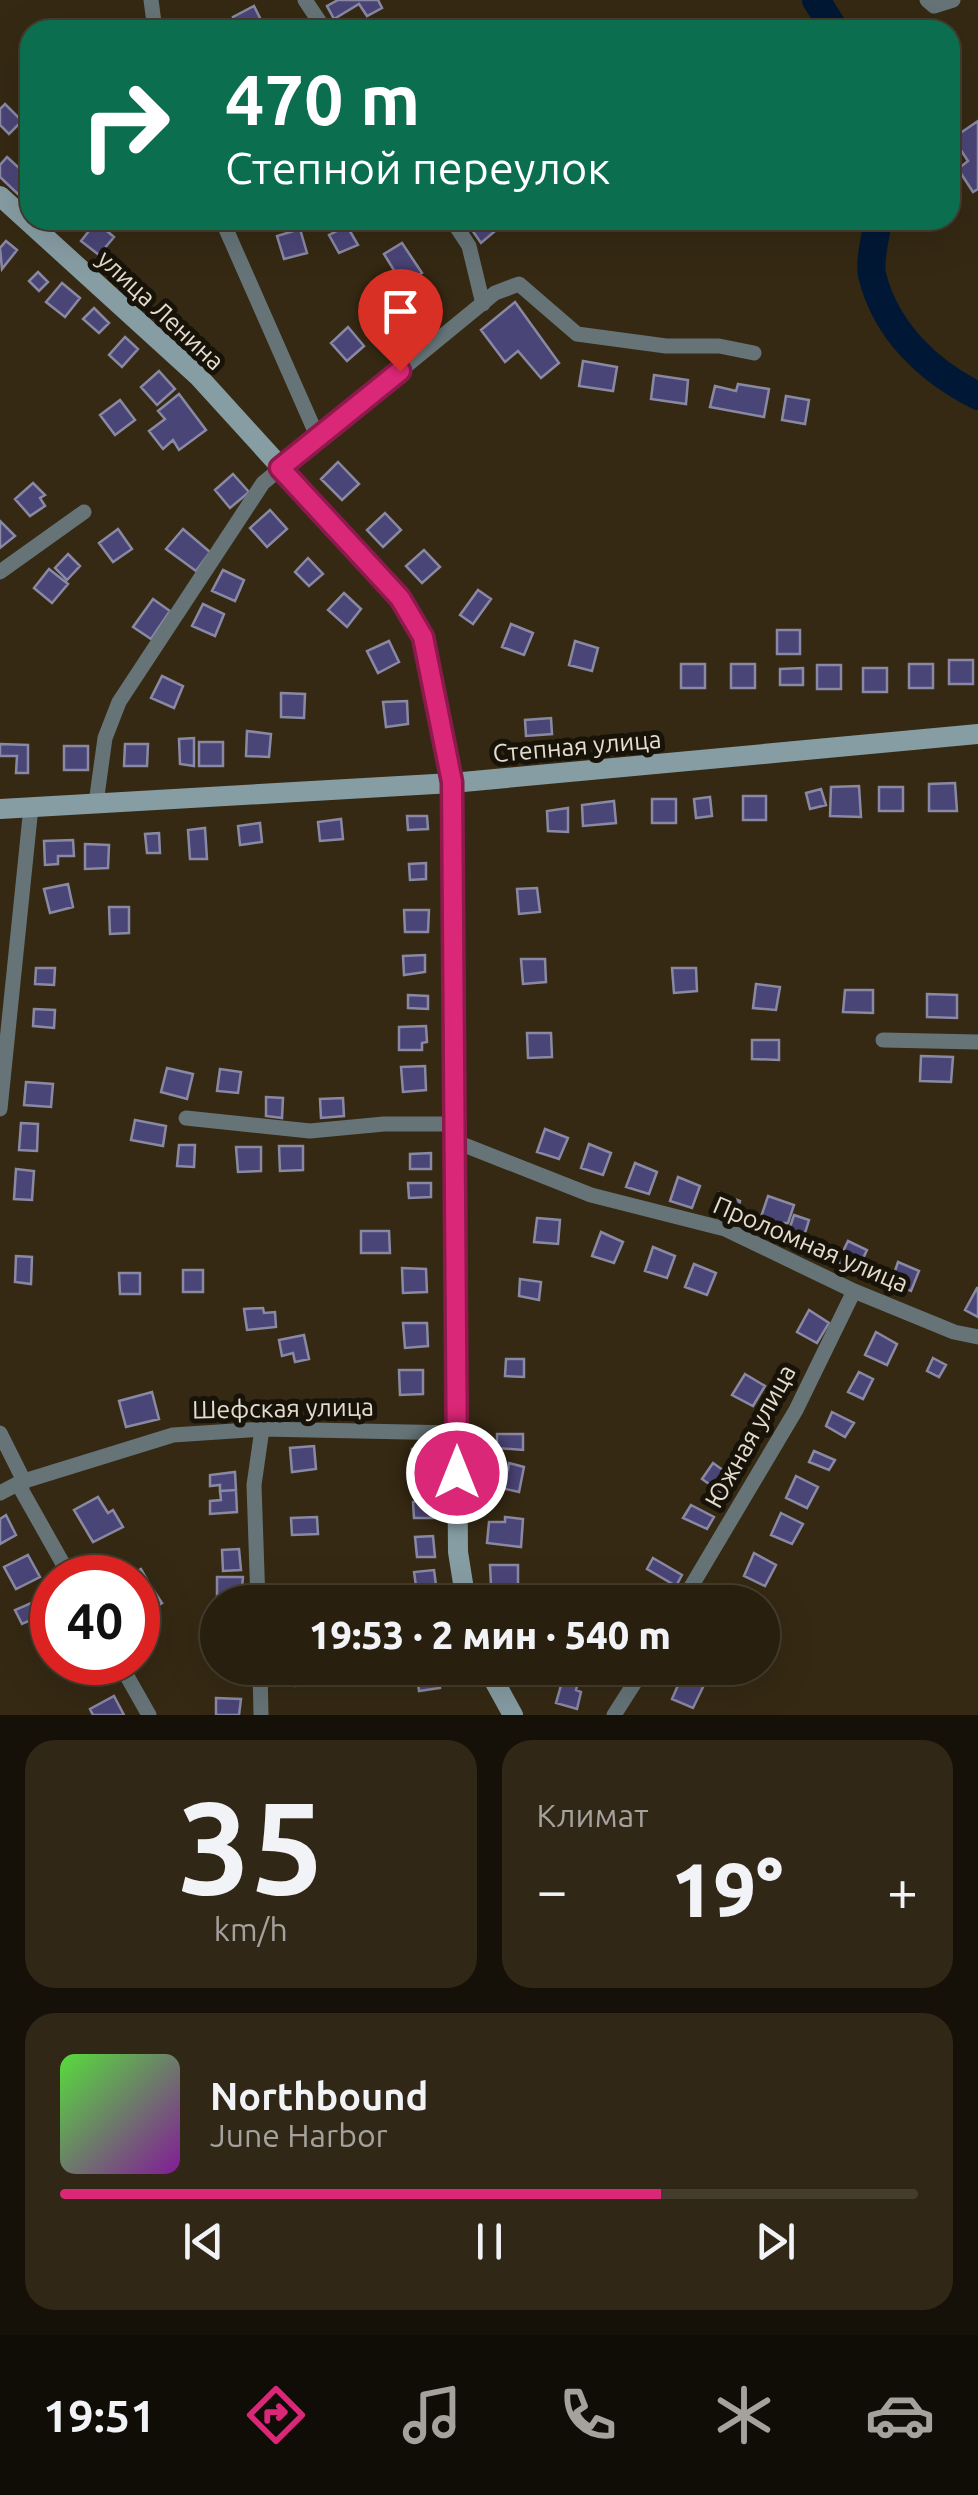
<!DOCTYPE html>
<html lang="ru">
<meta charset="utf-8">
<style>
:root{--surface:#281f0e;--page:#302717;--text:#f1f3f6;--muted:#a5a29e;--line:#443d2e;--accent:#db2777}
body{margin:0;font-family:Ubuntu,sans-serif;background:var(--page);color:var(--text);height:100vh;display:flex;flex-direction:column;font-size:38px;white-space:nowrap}
*{box-sizing:border-box;margin:0}
p{font-size:32px;color:var(--muted)}
.icon{flex:none;width:55px;height:55px;fill:none;stroke:currentColor;stroke-width:2;stroke-linecap:round;stroke-linejoin:round}
.map{position:relative;height:1715px;overflow:hidden}
.drawer{display:flex;flex-direction:column;gap:25px;padding:25px;background:#161108;flex:1}
.drawer>*{flex:none}
.banner{position:absolute;left:20px;top:20px;width:940px;height:210px;border-radius:30px;box-shadow:0 10px 40px #0002,0 0 0 2px var(--line);background:#0b6e4f;color:#fff;overflow:hidden}
.speed{position:absolute;left:30px;top:1555px;display:flex;gap:20px;font-size:50px;font-weight:700;text-align:center}
.speed>*{display:grid;place-content:center;width:130px;height:130px;border-radius:50%;background:var(--surface);box-shadow:0 10px 40px #0002,0 0 0 2px var(--line);line-height:1}
.speed .limit{border:15px solid #d22;background:#fff;color:#111}
.pin{position:absolute;display:grid;place-items:center;width:85px;height:85px;color:#fff;margin:-102px -42px;border-radius:50% 50% 50% 0;rotate:-45deg;box-shadow:0 0 10px #0007}
.pin .icon{rotate:45deg}
.me{position:absolute;width:110px;margin:-55px;rotate:0deg;stroke-linejoin:round;filter:drop-shadow(0 0 8px #0008)}
.turn{display:flex;align-items:center;gap:35px;height:210px;padding:0 40px;font-size:45px}
.turn .icon{width:130px;height:130px;stroke-width:2.5}
.turn b{display:block;font-size:70px;line-height:85px}
.big{font-size:75px;font-weight:800;line-height:1.1}
.drawer .widget{flex:1;display:flex;flex-direction:column;justify-content:center;gap:15px;min-width:0;padding:0 35px;border-radius:30px;background:var(--page)}
.drawer .dial{align-items:center;gap:0}
.dial b{font-size:130px;line-height:1}
.song{display:flex;align-items:center;gap:30px}
.cover{width:120px;height:120px;border-radius:15px;background:linear-gradient(135deg,hsl(110 70% 55%),hsl(290 70% 35%))}
.played{height:10px;border-radius:5px;background:linear-gradient(90deg,var(--accent) 70%,var(--line) 70%)}
.keys{display:flex;justify-content:space-around;direction:ltr}
.heat{display:flex;justify-content:space-between;align-items:center;font-size:55px;direction:ltr}
.drawer .tiles{flex:1;display:grid;gap:25px;grid-template-columns:1fr 1fr}
.widget:last-child{grid-column:span 2}
.trip{position:absolute;left:200px;top:1585px;width:580px;height:100px;border-radius:50px;background:var(--surface);box-shadow:0 10px 40px #0002,0 0 0 2px var(--line);font-weight:800;line-height:100px;text-align:center}
.tab-bar{display:flex;height:160px;justify-content:space-around;align-items:center;background:#100c06;color:var(--muted)}
.tab-bar .icon{width:70px;height:70px}
.tab-bar .current{color:var(--accent)}
.tab-bar b{font-size:45px;color:var(--text)}
.map>svg:first-child{display:block}
.lines{fill:none;stroke-linecap:round;stroke-linejoin:round}
.river{stroke:#001835;stroke-width:28}
.building{fill:#4a4577;stroke:#8a89a3;stroke-width:2.5}
.street{stroke:#667478;stroke-width:15}
.secondary{stroke:#879da4;stroke-width:20}
.route-casing{stroke:#8e194d;stroke-width:25}
.route{stroke:#db2777;stroke-width:18}
.labels{text-anchor:middle;dominant-baseline:central;stroke-width:10;stroke-linejoin:round;paint-order:stroke}
.street-label{font-size:25px;fill:#e4dccf;stroke:#181309}
</style>
<div class="map">
<svg width="978" height="1715" viewBox="0 0 978 1715">
<rect width="100%" height="100%" fill="#352913"/>
<g class="lines">
<!-- river -->
<path class="river" d="M 816,0 L 835,30
M 878,220 C 876,236 869,259 872,275 C 886,331 928,371 978,396"/>
</g>
<!-- building -->
<path class="building" d="M 338,0 L 378,0 L 382,8 L 367,16 L 359,4 L 334,19 L 327,6 Z
M 254,6 L 265,28 L 240,30 L 233,17 Z
M 5,104 L 22,121 L 9,134 L 0,125 L 0,109 Z
M 978,121 L 978,189 L 973,192 L 958,169 L 968,161 L 953,138 Z
M 7,157 L 30,178 L 30,187 L 21,197 L 0,177 L 0,165 Z
M 476,220 L 508,220 L 481,243 L 472,230 L 477,226 Z
M 96,222 L 114,237 L 99,255 L 81,241 Z
M 347,226 L 358,245 L 339,253 L 329,235 Z
M 300,229 L 307,253 L 284,259 L 277,236 Z
M 6,241 L 17,250 L 2,269 L 0,248 Z
M 402,243 L 422,273 L 403,285 L 384,254 Z
M 38,272 L 48,282 L 39,291 L 29,281 Z
M 62,283 L 80,298 L 65,317 L 46,302 Z
M 405,288 L 419,308 L 399,321 L 386,301 Z
M 515,302 L 559,363 L 541,378 L 518,351 L 505,362 L 481,330 Z
M 94,308 L 109,323 L 99,333 L 83,319 Z
M 348,327 L 364,346 L 347,361 L 331,343 Z
M 125,337 L 138,349 L 122,367 L 109,355 Z
M 583,361 L 617,367 L 613,391 L 579,386 Z
M 159,371 L 175,389 L 157,405 L 141,387 Z
M 654,375 L 688,380 L 686,404 L 651,399 Z
M 738,384 L 769,389 L 764,417 L 710,407 L 715,386 L 736,391 Z
M 179,394 L 206,430 L 179,450 L 173,440 L 163,449 L 149,431 L 165,419 L 158,411 Z
M 786,396 L 809,400 L 805,424 L 782,420 Z
M 120,400 L 135,420 L 115,435 L 100,415 Z
M 338,462 L 359,484 L 342,500 L 321,479 Z
M 233,474 L 249,492 L 230,508 L 215,490 Z
M 33,483 L 45,495 L 40,498 L 45,506 L 30,516 L 15,499 Z
M 270,510 L 287,529 L 267,547 L 250,528 Z
M 385,513 L 401,530 L 383,547 L 367,530 Z
M 0,521 L 15,536 L 0,548 Z
M 118,529 L 132,549 L 113,562 L 99,543 Z
M 183,529 L 210,552 L 196,571 L 166,549 Z
M 424,550 L 440,567 L 422,583 L 406,566 Z
M 68,554 L 80,566 L 67,580 L 55,568 Z
M 308,558 L 323,574 L 309,586 L 295,572 Z
M 49,569 L 68,584 L 52,603 L 34,588 Z
M 223,570 L 244,580 L 235,601 L 212,591 Z
M 478,590 L 491,599 L 473,624 L 460,615 Z
M 344,593 L 361,609 L 347,627 L 328,610 Z
M 153,599 L 170,611 L 151,639 L 133,627 Z
M 203,604 L 224,614 L 215,636 L 192,626 Z
M 511,624 L 533,633 L 524,655 L 502,647 Z
M 777,630 L 800,630 L 800,654 L 777,654 Z
M 389,641 L 399,662 L 378,673 L 367,651 Z
M 575,641 L 598,648 L 592,671 L 569,665 Z
M 949,660 L 973,660 L 973,684 L 949,684 Z
M 681,664 L 705,664 L 705,688 L 681,688 Z
M 731,664 L 755,664 L 755,688 L 731,688 Z
M 909,664 L 933,664 L 933,688 L 909,688 Z
M 817,665 L 841,665 L 841,689 L 817,689 Z
M 803,668 L 803,685 L 780,685 L 780,669 Z
M 863,668 L 887,668 L 887,692 L 863,692 Z
M 162,676 L 183,686 L 174,708 L 151,698 Z
M 281,693 L 305,694 L 304,718 L 281,717 Z
M 407,701 L 408,724 L 386,727 L 383,702 Z
M 551,718 L 552,734 L 526,736 L 525,720 Z
M 247,731 L 271,734 L 269,757 L 246,756 Z
M 194,738 L 194,766 L 180,764 L 179,739 Z
M 199,742 L 223,742 L 223,766 L 199,766 Z
M 0,744 L 28,745 L 28,773 L 16,773 L 17,756 L 0,756 Z
M 125,744 L 148,744 L 147,766 L 124,766 Z
M 64,746 L 88,746 L 88,770 L 64,770 Z
M 955,783 L 957,811 L 929,811 L 929,784 Z
M 859,786 L 861,817 L 830,816 L 831,787 Z
M 879,787 L 903,787 L 903,811 L 879,811 Z
M 821,789 L 826,805 L 810,809 L 806,793 Z
M 743,796 L 766,796 L 766,820 L 743,820 Z
M 710,797 L 712,816 L 696,818 L 694,799 Z
M 652,799 L 676,799 L 676,823 L 652,823 Z
M 614,801 L 616,823 L 583,826 L 582,805 Z
M 568,808 L 568,832 L 548,831 L 547,811 Z
M 407,816 L 427,816 L 428,829 L 408,830 Z
M 341,819 L 343,839 L 320,841 L 318,822 Z
M 260,823 L 262,842 L 240,845 L 238,826 Z
M 205,828 L 207,859 L 190,859 L 188,830 Z
M 159,833 L 160,853 L 147,853 L 145,834 Z
M 73,840 L 74,856 L 58,856 L 58,864 L 45,865 L 44,841 Z
M 85,844 L 109,845 L 108,868 L 85,869 Z
M 426,863 L 426,879 L 410,880 L 409,864 Z
M 68,884 L 73,907 L 50,913 L 44,889 Z
M 537,888 L 540,912 L 519,914 L 517,889 Z
M 109,907 L 129,907 L 129,933 L 110,934 Z
M 404,910 L 429,910 L 428,932 L 405,932 Z
M 425,955 L 425,972 L 404,975 L 403,956 Z
M 521,959 L 545,959 L 546,982 L 523,984 Z
M 36,968 L 55,968 L 54,985 L 35,984 Z
M 672,968 L 696,968 L 697,991 L 674,993 Z
M 756,984 L 780,987 L 776,1010 L 753,1008 Z
M 845,990 L 873,990 L 873,1013 L 843,1012 Z
M 927,994 L 957,995 L 957,1018 L 927,1017 Z
M 408,995 L 428,996 L 428,1009 L 408,1008 Z
M 34,1009 L 55,1010 L 54,1028 L 33,1026 Z
M 426,1026 L 427,1042 L 422,1043 L 422,1050 L 399,1050 L 399,1027 Z
M 527,1033 L 551,1033 L 552,1057 L 528,1058 Z
M 752,1040 L 779,1040 L 779,1060 L 752,1059 Z
M 921,1056 L 953,1057 L 951,1082 L 920,1081 Z
M 425,1066 L 426,1090 L 403,1092 L 401,1067 Z
M 167,1068 L 193,1074 L 187,1099 L 161,1092 Z
M 220,1069 L 241,1072 L 238,1093 L 217,1091 Z
M 26,1082 L 53,1084 L 51,1107 L 24,1105 Z
M 266,1097 L 283,1098 L 282,1118 L 266,1116 Z
M 343,1098 L 344,1116 L 321,1118 L 320,1099 Z
M 135,1120 L 166,1126 L 163,1146 L 131,1140 Z
M 21,1123 L 38,1124 L 37,1151 L 19,1150 Z
M 545,1129 L 568,1138 L 559,1159 L 537,1152 Z
M 589,1144 L 611,1153 L 603,1175 L 581,1168 Z
M 179,1145 L 195,1145 L 194,1167 L 177,1166 Z
M 279,1146 L 303,1146 L 303,1170 L 280,1171 Z
M 236,1147 L 261,1147 L 261,1171 L 238,1172 Z
M 431,1153 L 431,1169 L 410,1169 L 410,1154 Z
M 635,1163 L 657,1172 L 649,1194 L 626,1187 Z
M 16,1169 L 34,1171 L 32,1200 L 14,1199 Z
M 678,1177 L 700,1186 L 692,1208 L 670,1201 Z
M 408,1183 L 431,1183 L 431,1197 L 409,1198 Z
M 719,1193 L 740,1201 L 735,1220 L 713,1213 Z
M 768,1196 L 794,1205 L 788,1223 L 779,1223 L 775,1235 L 757,1229 Z
M 794,1215 L 809,1220 L 805,1233 L 799,1231 L 796,1239 L 787,1236 Z
M 537,1218 L 560,1220 L 558,1244 L 534,1242 Z
M 361,1231 L 389,1231 L 390,1253 L 361,1253 Z
M 601,1232 L 623,1242 L 614,1263 L 592,1256 Z
M 848,1241 L 867,1250 L 857,1271 L 838,1262 Z
M 653,1247 L 675,1256 L 667,1278 L 645,1271 Z
M 16,1256 L 32,1257 L 31,1284 L 15,1282 Z
M 898,1262 L 919,1271 L 911,1291 L 891,1283 Z
M 694,1264 L 716,1273 L 707,1295 L 685,1287 Z
M 402,1268 L 426,1269 L 427,1292 L 403,1293 Z
M 183,1270 L 203,1270 L 203,1292 L 183,1292 Z
M 119,1273 L 140,1273 L 140,1294 L 120,1294 Z
M 520,1279 L 541,1282 L 539,1300 L 519,1296 Z
M 977,1288 L 978,1288 L 978,1317 L 965,1310 Z
M 263,1308 L 264,1313 L 275,1312 L 276,1327 L 247,1330 L 244,1309 Z
M 809,1310 L 829,1323 L 817,1343 L 797,1332 Z
M 403,1323 L 427,1323 L 428,1346 L 405,1348 Z
M 876,1332 L 897,1344 L 887,1365 L 865,1355 Z
M 304,1335 L 309,1359 L 295,1362 L 293,1353 L 282,1356 L 279,1340 Z
M 933,1358 L 946,1365 L 939,1377 L 927,1371 Z
M 506,1359 L 524,1359 L 524,1377 L 505,1376 Z
M 399,1370 L 423,1370 L 423,1394 L 400,1395 Z
M 859,1372 L 873,1379 L 863,1399 L 848,1392 Z
M 745,1374 L 765,1386 L 753,1406 L 732,1395 Z
M 152,1392 L 159,1419 L 126,1427 L 119,1401 Z
M 832,1412 L 854,1423 L 845,1437 L 826,1426 Z
M 497,1434 L 523,1434 L 523,1450 L 497,1448 Z
M 314,1446 L 316,1469 L 292,1472 L 290,1448 Z
M 431,1447 L 433,1466 L 412,1468 L 412,1449 Z
M 814,1451 L 835,1460 L 829,1470 L 809,1462 Z
M 509,1463 L 524,1467 L 519,1492 L 492,1486 L 495,1467 L 508,1470 Z
M 713,1463 L 737,1480 L 726,1496 L 702,1479 Z
M 235,1472 L 236,1490 L 220,1491 L 220,1485 L 210,1486 L 210,1475 Z
M 796,1476 L 818,1487 L 807,1508 L 786,1498 Z
M 236,1490 L 237,1512 L 210,1514 L 210,1501 L 221,1500 L 220,1491 Z
M 98,1497 L 108,1513 L 113,1510 L 123,1527 L 93,1542 L 74,1510 Z
M 432,1499 L 434,1518 L 414,1518 L 413,1502 Z
M 691,1505 L 714,1517 L 707,1529 L 683,1518 Z
M 781,1513 L 803,1524 L 792,1544 L 771,1535 Z
M 6,1515 L 16,1535 L 0,1544 L 0,1519 Z
M 317,1517 L 318,1534 L 292,1535 L 291,1518 Z
M 505,1517 L 523,1519 L 521,1547 L 487,1543 L 489,1522 L 505,1522 Z
M 433,1536 L 435,1557 L 417,1557 L 415,1537 Z
M 239,1549 L 241,1570 L 223,1571 L 222,1550 Z
M 754,1553 L 776,1565 L 765,1586 L 744,1576 Z
M 28,1555 L 40,1577 L 16,1589 L 4,1567 Z
M 653,1558 L 682,1575 L 676,1586 L 647,1569 Z
M 490,1565 L 518,1565 L 518,1586 L 491,1585 Z
M 141,1569 L 150,1585 L 138,1593 L 138,1578 L 126,1578 Z
M 434,1570 L 436,1585 L 416,1586 L 414,1572 Z
M 217,1577 L 243,1577 L 241,1601 L 217,1600 Z
M 150,1585 L 162,1603 L 138,1617 L 138,1593 Z
M 292,1586 L 316,1586 L 317,1602 L 293,1602 Z
M 52,1594 L 52,1611 L 22,1624 L 15,1610 Z
M 52,1624 L 52,1640 L 46,1644 L 40,1631 Z
M 53,1662 L 74,1662 L 58,1672 Z
M 295,1668 L 319,1668 L 321,1684 L 295,1686 Z
M 438,1672 L 440,1688 L 419,1691 L 417,1675 Z
M 564,1675 L 579,1679 L 576,1690 L 581,1692 L 577,1709 L 556,1703 Z
M 682,1676 L 703,1687 L 693,1708 L 672,1699 Z
M 114,1696 L 124,1715 L 93,1715 L 90,1709 Z
M 216,1698 L 241,1699 L 239,1715 L 216,1715 Z"/>
<g class="lines">
<!-- street -->
<path class="street" d="M 151,0 L 155,30
M 305,0 L 325,30
M 927,0 L 934,6 L 953,0
M 222,220 L 318,438
M 452,220 L 469,246 L 483,304
M 0,572 L 84,512
M 96,803 L 105,738 L 119,702 L 263,483 L 495,293 L 519,284 L 577,334 L 666,346 L 719,346 L 754,353
M 883,1040 L 978,1042
M 0,1109 L 31,807
M 186,1118 L 310,1131 L 384,1124 L 454,1124
M 454,1141 L 591,1195 L 725,1229 L 854,1291 L 954,1332 L 978,1337
M 0,1433 L 21,1475 L 22,1491 L 71,1578
M 0,1493 L 21,1482 L 173,1435 L 262,1429 L 457,1433
M 258,1602 L 254,1485 L 262,1429
M 682,1602 L 796,1410 L 854,1291
M 119,1662 L 149,1715
M 260,1668 L 261,1715
M 614,1715 L 644,1668"/>
<!-- secondary -->
<path class="secondary" d="M 0,196 L 198,376 L 400,598 L 423,637 L 452,783 L 458,1552 L 466,1602
M 0,809 L 452,783 L 978,734
M 487,1668 L 513,1715"/>
</g>
<g class="lines">
<defs>
<path id="route" d="M 400,371 L 280,468 L 400,598 L 423,637 L 452,782 L 457,1473"/>
</defs>
<!-- route casing -->
<use href="#route" class="route-casing"/>
<!-- route -->
<use href="#route" class="route"/>
</g>
<g class="labels">
<!-- street labels -->
<g class="street-label">
<text transform="translate(161 310) rotate(43)">улица Ленина</text>
<text transform="translate(577 746) rotate(-5)">Степная улица</text>
<text transform="translate(811 1244) rotate(23)">Проломная улица</text>
<text transform="translate(283 1408) rotate(-1)">Шефская улица</text>
<text transform="translate(750 1436) rotate(-61)">Южная улица</text>
</g>
</g>
</svg>
<div class="speed"><div class="limit">40</div></div>
<div class="pin" style="left:400px;top:371px;background:#d93025"><svg class="icon" aria-label="arrive" viewBox="0 0 24 24"><path d="M6 21V4h12l-3 4 3 4H6"/></svg></div>
<svg class="me" style="left:457px;top:1473px" viewBox="-20 -20 40 40"><circle r="17" fill="#db2777" stroke="#fff" stroke-width="3"/><path d="M0-11L8 9 0 5-8 9z" fill="#fff"/></svg>
<div class="trip">19:53 · 2 мин · 540 m</div>
<div class="banner">
<div class="turn"><svg class="icon" aria-label="right" viewBox="0 0 24 24"><path d="M7 20v-9h11M14 6l5 5-5 5"/></svg><div><b>470 m</b>Степной переулок</div></div>
</div>
</div>
<section class="drawer">
<div class="tiles">
<div class="widget dial"><b>35</b><p>km/h</p></div>
<div class="widget"><p>Климат</p>
<div class="heat"><a>−</a><b class="big">19°</b><a>+</a></div>
</div>
<div class="widget">
<div class="song"><i class="cover"></i><div><b>Northbound</b><p>June Harbor</p></div></div>
<div class="played"></div>
<div class="keys"><svg class="icon" aria-label="previous" viewBox="0 0 24 24"><path d="M18 5L8 12l10 7zM5 5v14"/></svg><svg class="icon" aria-label="pause" viewBox="0 0 24 24"><path d="M8 5v14M16 5v14"/></svg><svg class="icon" aria-label="next" viewBox="0 0 24 24"><path d="M6 5l10 7-10 7zM19 5v14"/></svg></div>
</div>
</div>
</section>
<nav class="tab-bar">
<b>19:51</b>
<svg class="icon current" aria-label="directions" viewBox="0 0 24 24"><path d="M12 3l9 9-9 9-9-9zM9 14v-3h6M13 9l2 2-2 2"/></svg>
<svg class="icon" aria-label="music" viewBox="0 0 24 24"><path d="M9 18V5l10-2v13"/><circle cx="6" cy="18" r="3"/><circle cx="16" cy="16" r="3"/></svg>
<svg class="icon" aria-label="phone" viewBox="0 0 24 24"><path d="M5 4h4l2 5-3 2q2 4 5 5l2-3 5 2v4C11 20 4 13 5 4z"/></svg>
<svg class="icon" aria-label="climate" viewBox="0 0 24 24"><path d="M12 3v18M4 7l16 10M4 17L20 7"/></svg>
<svg class="icon" aria-label="car" viewBox="0 0 24 24"><path d="M5 17H2v-5l4-1 3-4h7l3 4 3 1v5h-3M9 17h6M6 11h13"/><circle cx="7" cy="17" r="2"/><circle cx="17" cy="17" r="2"/></svg>
</nav>
